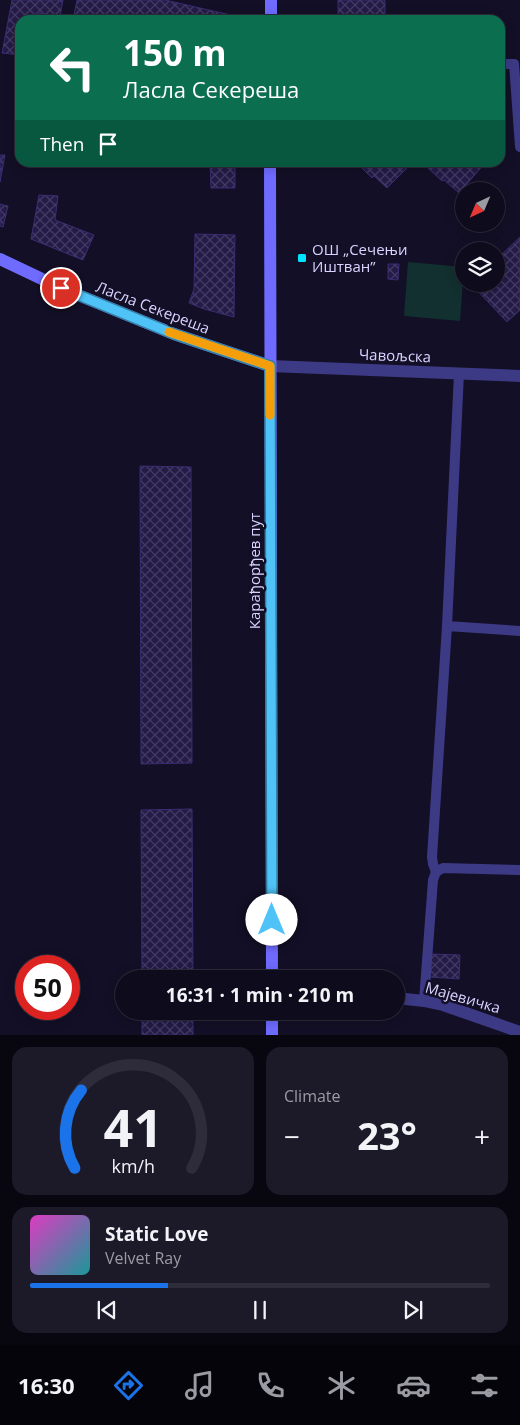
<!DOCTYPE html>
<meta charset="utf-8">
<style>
:root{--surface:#0e0b1c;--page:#1c1929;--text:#f1f3f6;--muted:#9b9ba3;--line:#2e2b3b;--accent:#1a73e8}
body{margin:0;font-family:"Open Sans",sans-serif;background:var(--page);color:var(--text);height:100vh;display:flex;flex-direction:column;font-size:19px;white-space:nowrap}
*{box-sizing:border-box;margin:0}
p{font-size:16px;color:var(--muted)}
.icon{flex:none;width:28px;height:28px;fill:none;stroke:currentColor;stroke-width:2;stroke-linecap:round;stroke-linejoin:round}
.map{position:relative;height:1035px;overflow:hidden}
.panel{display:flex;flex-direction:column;gap:12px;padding:12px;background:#08060f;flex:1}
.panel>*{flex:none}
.guide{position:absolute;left:15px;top:15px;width:490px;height:152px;border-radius:15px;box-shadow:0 2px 12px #0003,0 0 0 1px var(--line);background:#0b6e4f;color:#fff;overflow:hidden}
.needle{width:32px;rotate:224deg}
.buttons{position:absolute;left:455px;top:182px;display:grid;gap:10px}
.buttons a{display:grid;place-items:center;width:50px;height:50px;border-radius:50%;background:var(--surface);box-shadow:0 2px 12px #0003,0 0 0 1px var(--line);font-size:25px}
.speed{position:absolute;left:15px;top:955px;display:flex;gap:10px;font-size:25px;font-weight:700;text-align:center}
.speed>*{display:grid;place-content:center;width:65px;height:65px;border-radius:50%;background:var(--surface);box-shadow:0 2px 12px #0003,0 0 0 1px var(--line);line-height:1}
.speed .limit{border:8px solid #d22;background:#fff;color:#111}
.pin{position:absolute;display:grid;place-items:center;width:42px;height:42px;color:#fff;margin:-21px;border:2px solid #fff;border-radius:50%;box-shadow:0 1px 5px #0007}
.me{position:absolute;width:55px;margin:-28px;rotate:0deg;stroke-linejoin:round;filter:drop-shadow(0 0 4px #0008)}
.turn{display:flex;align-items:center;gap:18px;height:105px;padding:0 25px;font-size:22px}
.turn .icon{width:65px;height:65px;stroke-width:2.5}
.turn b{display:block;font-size:35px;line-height:42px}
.then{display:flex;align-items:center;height:48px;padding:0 25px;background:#0003;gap:10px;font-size:19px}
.big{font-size:38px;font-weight:700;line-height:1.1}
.panel .card{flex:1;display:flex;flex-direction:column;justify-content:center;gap:8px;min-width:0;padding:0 18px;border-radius:15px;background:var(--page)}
.panel .dial{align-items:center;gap:0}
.dial svg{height:130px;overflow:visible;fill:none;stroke:var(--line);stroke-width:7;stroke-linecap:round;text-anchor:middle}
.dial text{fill:var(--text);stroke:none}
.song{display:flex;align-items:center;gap:15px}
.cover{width:60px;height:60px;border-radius:8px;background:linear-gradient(135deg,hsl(310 70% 55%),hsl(180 70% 35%))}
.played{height:5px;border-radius:2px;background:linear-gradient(90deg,var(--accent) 30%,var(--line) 30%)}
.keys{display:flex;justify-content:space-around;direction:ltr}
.heat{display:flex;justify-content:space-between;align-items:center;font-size:28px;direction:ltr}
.panel .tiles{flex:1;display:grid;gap:12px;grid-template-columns:1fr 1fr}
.card:last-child{grid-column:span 2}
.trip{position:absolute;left:115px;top:970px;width:290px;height:50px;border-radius:25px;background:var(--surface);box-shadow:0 2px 12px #0003,0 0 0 1px var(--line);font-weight:700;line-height:50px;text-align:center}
.dock{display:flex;height:80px;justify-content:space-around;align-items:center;background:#06040b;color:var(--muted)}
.dock .icon{width:35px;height:35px}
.dock .on{color:var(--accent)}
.dock b{font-size:22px;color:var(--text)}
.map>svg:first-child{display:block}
.park{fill:#12302f}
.building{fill:url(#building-cross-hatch);stroke:#3b2d73}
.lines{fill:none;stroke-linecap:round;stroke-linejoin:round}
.lane{stroke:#3d3a85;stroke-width:10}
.street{stroke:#3d3a85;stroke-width:12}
.secondary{stroke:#6f6bff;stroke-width:12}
.route-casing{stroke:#337fa1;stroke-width:12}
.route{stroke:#4fc3f7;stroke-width:9}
.slow{stroke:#f59e0b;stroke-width:9}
.poi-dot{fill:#00e5ff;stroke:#130f26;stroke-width:2}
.labels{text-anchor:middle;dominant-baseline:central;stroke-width:5;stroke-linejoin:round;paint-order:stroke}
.poi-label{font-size:15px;fill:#d9d4ff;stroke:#130f26;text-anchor:start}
.street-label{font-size:15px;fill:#d9d4ff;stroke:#130f26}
</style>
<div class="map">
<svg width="520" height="1035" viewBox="0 0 520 1035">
<defs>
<pattern id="building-cross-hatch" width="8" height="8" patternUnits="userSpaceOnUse" patternTransform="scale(1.25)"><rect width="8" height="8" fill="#241b47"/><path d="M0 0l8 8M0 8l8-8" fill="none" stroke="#433b63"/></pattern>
</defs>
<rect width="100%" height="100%" fill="#130f26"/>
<!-- park -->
<path class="park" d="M 408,262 L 464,267 L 460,321 L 404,316 Z"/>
<!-- building -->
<path class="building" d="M 12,0 L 63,0 L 60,16 L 37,13 L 36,20 L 20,20 L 20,55 L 2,53 Z
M 77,0 L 165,0 L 235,16 L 235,20 L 73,20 Z
M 338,0 L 385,0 L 385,20 L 338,20 Z
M 0,155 L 5,155 L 0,182 Z
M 210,162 L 235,162 L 235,188 L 211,188 Z
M 409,162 L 407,164 L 409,166 L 387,188 L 374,176 L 372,178 L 357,163 Z
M 430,162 L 486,162 L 459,193 L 444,180 L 442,181 L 427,167 Z
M 39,195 L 58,196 L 55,220 L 94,235 L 83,260 L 31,239 Z
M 0,204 L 8,206 L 3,227 L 0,226 Z
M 195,234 L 235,235 L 234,317 L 204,309 L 189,303 L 194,289 Z
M 520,237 L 520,310 L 507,322 L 471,284 L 496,284 L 496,260 Z
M 388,264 L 399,264 L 398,280 L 388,279 Z
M 140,466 L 191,467 L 192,763 L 141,764 Z
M 192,809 L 193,979 L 142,979 L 141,810 Z
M 431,954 L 460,955 L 459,979 L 430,977 Z
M 142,1011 L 193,1011 L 193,1035 L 142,1035 Z"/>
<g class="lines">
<!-- lane -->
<path class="lane" d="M 500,64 L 514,64 L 520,147
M 447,626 L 520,631
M 436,872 L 433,864 L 432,857 L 447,626 L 459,373
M 424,1001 L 433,880 L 436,872 L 443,868 L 520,870"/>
<!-- street -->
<path class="street" d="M 270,366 L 520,376
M 396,998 L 424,1001 L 443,1005 L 520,1032"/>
<!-- secondary -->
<path class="secondary" d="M 271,20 L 271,0
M 270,162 L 272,979
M 0,259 L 61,288 L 174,334 L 270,366
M 272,1011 L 272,1035"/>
</g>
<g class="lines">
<defs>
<path id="route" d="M 61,288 L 174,334 L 270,366 L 272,920"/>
</defs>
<!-- route casing -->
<use href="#route" class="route-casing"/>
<!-- route -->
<use href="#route" class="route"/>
<!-- slow -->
<path class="slow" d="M 169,332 L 270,366 L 270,415"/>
</g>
<!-- markers -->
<rect class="poi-dot" x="297" y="253" width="10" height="10" rx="2.5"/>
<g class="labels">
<!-- poi labels -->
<g class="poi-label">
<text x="312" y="249">ОШ „Сечењи<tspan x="312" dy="17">Иштван”</tspan></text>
</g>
<!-- street labels -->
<g class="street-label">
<text transform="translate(153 307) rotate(21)">Ласла Секереша</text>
<text transform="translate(395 355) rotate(2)">Чавољска</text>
<text transform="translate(254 571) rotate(-90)">Карађорђев пут</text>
<text transform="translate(463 997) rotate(16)">Мајевичка</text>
</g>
</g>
</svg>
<div class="buttons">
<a><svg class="needle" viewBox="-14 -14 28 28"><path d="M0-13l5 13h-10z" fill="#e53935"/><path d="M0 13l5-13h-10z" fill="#9b9ba3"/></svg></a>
<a><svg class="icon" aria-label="layers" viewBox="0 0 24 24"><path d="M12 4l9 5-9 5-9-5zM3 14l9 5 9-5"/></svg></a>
</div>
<div class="speed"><div class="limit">50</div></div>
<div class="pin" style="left:61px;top:288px;background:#d93025"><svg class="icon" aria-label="arrive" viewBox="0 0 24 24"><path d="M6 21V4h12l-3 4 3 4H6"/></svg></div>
<svg class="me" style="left:272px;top:920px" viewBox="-20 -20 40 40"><circle r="19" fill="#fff"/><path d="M0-13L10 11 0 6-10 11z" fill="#4fc3f7"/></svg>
<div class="trip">16:31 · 1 min · 210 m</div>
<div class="guide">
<div class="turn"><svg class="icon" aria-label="left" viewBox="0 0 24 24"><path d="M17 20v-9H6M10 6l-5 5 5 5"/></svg><div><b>150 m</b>Ласла Секереша</div></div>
<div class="then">Then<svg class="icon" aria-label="arrive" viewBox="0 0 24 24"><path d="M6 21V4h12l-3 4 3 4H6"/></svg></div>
</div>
</div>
<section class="panel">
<div class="tiles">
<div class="card dial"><svg viewBox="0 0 100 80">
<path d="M14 69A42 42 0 1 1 86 69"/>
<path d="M14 69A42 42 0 0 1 18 21" stroke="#1a73e8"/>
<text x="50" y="56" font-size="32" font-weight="700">41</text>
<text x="50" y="72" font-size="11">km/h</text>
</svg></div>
<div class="card"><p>Climate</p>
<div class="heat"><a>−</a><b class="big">23°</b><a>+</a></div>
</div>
<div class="card">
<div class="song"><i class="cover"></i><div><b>Static Love</b><p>Velvet Ray</p></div></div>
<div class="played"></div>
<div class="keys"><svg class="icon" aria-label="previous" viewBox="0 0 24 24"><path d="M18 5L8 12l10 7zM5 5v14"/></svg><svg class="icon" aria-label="pause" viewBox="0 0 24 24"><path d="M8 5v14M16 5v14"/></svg><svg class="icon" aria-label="next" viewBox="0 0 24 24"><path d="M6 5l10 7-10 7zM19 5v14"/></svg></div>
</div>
</div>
</section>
<nav class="dock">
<b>16:30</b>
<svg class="icon on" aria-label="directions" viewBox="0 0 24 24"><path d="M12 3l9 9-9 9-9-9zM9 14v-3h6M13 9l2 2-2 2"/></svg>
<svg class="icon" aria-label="music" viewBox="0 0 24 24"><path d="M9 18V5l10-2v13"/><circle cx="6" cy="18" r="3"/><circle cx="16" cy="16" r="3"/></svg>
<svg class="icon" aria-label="phone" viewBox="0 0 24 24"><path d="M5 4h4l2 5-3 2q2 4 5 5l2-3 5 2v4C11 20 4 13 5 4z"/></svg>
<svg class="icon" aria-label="climate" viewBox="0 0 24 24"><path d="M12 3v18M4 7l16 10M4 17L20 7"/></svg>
<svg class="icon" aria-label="car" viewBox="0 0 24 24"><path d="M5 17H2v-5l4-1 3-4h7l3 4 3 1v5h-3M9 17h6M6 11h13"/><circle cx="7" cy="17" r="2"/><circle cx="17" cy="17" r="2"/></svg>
<svg class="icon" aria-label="filters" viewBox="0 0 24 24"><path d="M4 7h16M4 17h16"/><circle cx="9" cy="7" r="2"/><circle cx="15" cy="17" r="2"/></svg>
</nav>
